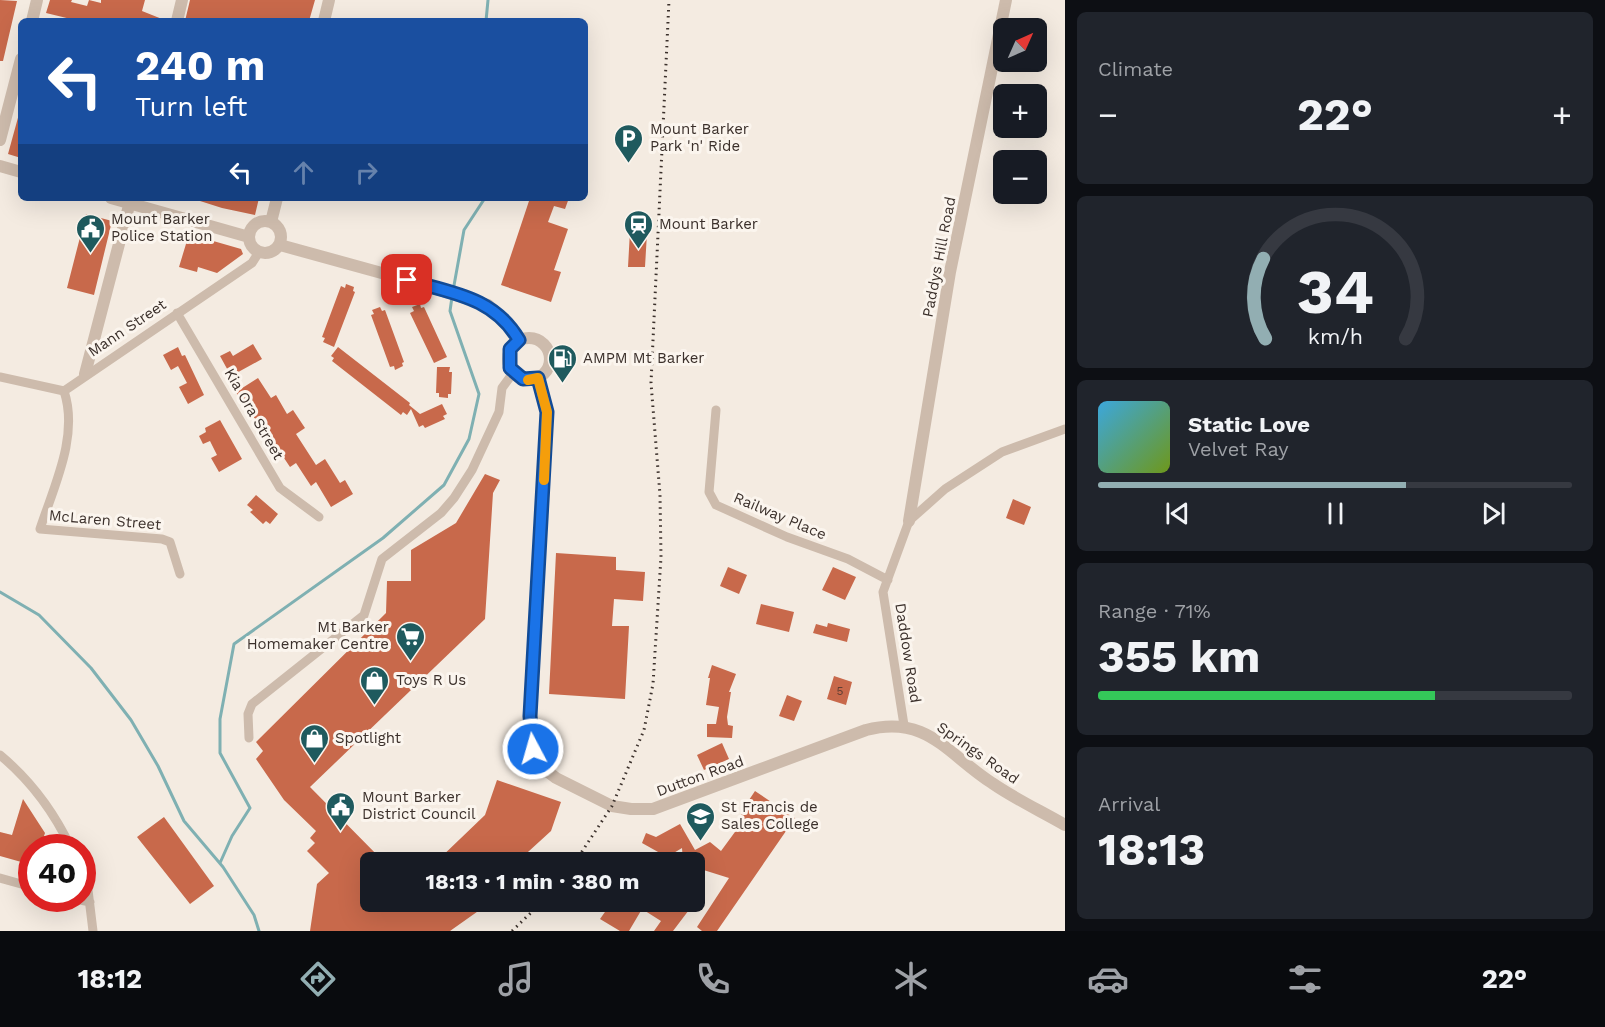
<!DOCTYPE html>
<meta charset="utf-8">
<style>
:root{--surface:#171b24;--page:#20242c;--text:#f1f3f6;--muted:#9ea1a6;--line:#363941;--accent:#92aeb2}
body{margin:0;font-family:"Work Sans",sans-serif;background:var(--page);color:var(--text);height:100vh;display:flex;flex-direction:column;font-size:22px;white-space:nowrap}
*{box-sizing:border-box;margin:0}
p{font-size:20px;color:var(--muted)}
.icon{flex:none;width:33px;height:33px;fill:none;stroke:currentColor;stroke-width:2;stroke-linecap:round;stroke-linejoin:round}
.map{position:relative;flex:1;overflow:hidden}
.side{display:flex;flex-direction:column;gap:12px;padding:12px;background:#0d0f14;width:540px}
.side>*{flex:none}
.top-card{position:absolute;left:18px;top:18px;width:570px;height:183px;border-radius:9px;box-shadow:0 6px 24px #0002;background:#1a4fa0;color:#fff;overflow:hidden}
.needle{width:39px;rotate:45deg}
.controls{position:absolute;left:993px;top:18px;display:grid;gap:12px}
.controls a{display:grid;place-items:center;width:54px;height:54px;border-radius:9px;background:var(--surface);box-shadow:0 6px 24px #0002;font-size:30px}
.speed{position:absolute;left:18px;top:834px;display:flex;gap:12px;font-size:30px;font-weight:700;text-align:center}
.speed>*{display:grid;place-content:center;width:78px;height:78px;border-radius:50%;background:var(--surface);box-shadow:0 6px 24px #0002;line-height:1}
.speed .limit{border:9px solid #d22;background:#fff;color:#111}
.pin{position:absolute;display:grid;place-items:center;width:51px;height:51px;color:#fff;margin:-26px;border-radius:12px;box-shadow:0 3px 9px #0006}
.me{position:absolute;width:66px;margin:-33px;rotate:354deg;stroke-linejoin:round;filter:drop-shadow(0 0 4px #0008)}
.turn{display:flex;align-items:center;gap:21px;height:126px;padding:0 18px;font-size:27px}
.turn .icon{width:78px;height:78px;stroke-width:2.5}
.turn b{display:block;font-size:42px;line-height:51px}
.lanes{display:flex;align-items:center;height:57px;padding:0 18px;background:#0003;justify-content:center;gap:30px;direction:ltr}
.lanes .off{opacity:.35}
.big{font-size:45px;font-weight:700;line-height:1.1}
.side .widget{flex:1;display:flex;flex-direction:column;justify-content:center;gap:9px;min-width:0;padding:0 21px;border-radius:9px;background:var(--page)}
.side .dial{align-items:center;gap:0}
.dial svg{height:156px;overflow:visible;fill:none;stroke:var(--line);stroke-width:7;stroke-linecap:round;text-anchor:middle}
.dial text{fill:var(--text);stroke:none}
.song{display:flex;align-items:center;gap:18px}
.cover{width:72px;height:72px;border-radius:9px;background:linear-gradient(135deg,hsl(200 70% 55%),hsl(80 70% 35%))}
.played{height:6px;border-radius:3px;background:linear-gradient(90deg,var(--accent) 65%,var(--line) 65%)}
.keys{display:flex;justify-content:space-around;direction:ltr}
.heat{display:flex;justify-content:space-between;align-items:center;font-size:33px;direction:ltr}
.charge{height:9px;border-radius:4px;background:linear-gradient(90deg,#34c759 71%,var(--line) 0)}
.trip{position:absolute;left:360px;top:852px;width:345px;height:60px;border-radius:9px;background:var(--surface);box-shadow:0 6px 24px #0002;font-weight:700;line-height:60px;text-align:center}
.tab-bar{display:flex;height:96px;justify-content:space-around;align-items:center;background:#090b0e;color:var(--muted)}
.tab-bar .icon{width:42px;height:42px}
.tab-bar .active{color:var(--accent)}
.tab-bar b{font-size:27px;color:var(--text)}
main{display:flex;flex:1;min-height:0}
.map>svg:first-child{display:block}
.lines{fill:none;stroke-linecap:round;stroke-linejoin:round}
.stream{stroke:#7fb0b2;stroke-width:3}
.building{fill:#c8694b}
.minor{stroke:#cdbbac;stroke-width:9}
.tertiary{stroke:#cdbbac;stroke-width:12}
.rail{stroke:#3b302b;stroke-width:3;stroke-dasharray:1.5 4.5;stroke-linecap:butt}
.route-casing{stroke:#114b97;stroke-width:15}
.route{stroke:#1a73e8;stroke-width:10}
.slow{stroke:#f59e0b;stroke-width:10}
.labels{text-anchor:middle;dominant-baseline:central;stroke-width:6;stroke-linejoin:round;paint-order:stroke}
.number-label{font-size:12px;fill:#5e3e33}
.poi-label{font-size:15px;fill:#3b302b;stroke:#fbf5ee;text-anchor:start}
.street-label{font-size:15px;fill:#3b302b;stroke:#fbf5ee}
</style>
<main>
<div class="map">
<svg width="1065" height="931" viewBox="0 0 1065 931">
<rect width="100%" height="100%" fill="#f4ebe1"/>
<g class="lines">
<!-- stream -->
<path class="stream" d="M 486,21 L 488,0
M 453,291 L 464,230 L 485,198
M 0,592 L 39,615 L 91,668 L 131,720 L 158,766 L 184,821 L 223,867 L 254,915 L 259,931
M 220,863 L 232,836 L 250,808 L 220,753 L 220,719 L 234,644 L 383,538 L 444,485 L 469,439 L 479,394 L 450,311 L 452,297"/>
</g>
<!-- building -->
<path class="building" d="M 0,0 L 17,1 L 3,61 L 0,61 Z
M 50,0 L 72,0 L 71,2 L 87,6 L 89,0 L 101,3 L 101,0 L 145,0 L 142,11 L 167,21 L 79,21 L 46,13 Z
M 190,0 L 315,0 L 309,21 L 185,21 Z
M 19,114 L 21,115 L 21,158 L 8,154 Z
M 200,198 L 259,198 L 255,215 L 222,208 L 200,201 Z
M 530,198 L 569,198 L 565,209 L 554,206 L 548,222 L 568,229 L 554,270 L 561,272 L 551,302 L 501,285 Z
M 86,214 L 112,221 L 94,295 L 67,288 Z
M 635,215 L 648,216 L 645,267 L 628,267 L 630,231 L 634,231 Z
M 189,234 L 241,249 L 243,254 L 217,273 L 198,267 L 197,272 L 179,267 Z
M 346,284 L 354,287 L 353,291 L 355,292 L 334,347 L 323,342 L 325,338 L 322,337 L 341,286 L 345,288 Z
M 420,304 L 421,308 L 424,307 L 447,357 L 434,363 L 410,313 L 414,311 L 412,307 Z
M 380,307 L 382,311 L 385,310 L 404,362 L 402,363 L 403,366 L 395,370 L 394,366 L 390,367 L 371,315 L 374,314 L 372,310 Z
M 253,344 L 262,359 L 231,376 L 220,356 L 230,351 L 233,356 Z
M 178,347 L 182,356 L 185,355 L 204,395 L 188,404 L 179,387 L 187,383 L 178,366 L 171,370 L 163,355 Z
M 338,347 L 410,403 L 409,405 L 420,414 L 442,404 L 447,414 L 443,416 L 445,419 L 425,428 L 423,425 L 419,427 L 411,409 L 407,415 L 403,412 L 401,415 L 332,361 L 334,358 L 331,356 Z
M 437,367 L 450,367 L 449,372 L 452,372 L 451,394 L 448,394 L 448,398 L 439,397 L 439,393 L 436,393 Z
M 258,378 L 271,398 L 276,395 L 287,414 L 293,410 L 305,428 L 296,434 L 316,465 L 325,459 L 340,483 L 345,480 L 353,494 L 331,507 L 316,482 L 311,486 L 296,463 L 290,467 L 276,446 L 272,449 L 244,400 L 241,401 L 236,392 Z
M 220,420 L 242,459 L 219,472 L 211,458 L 217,455 L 210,441 L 203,444 L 199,436 L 206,432 L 205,428 Z
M 485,474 L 500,480 L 493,493 L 485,619 L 310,787 L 384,862 L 370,862 L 370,902 L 491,902 L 450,931 L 310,931 L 317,884 L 329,873 L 307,851 L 315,843 L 310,838 L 316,831 L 284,800 L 256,759 L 263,751 L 256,742 L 386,613 L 387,581 L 411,581 L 411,550 L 456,523 Z
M 256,495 L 278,514 L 270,524 L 266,521 L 263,524 L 250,512 L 253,510 L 247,505 Z
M 1013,499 L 1031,507 L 1024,525 L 1006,518 Z
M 556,553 L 616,557 L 616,570 L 645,572 L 643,601 L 614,599 L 612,626 L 629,626 L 625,699 L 549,694 Z
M 728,567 L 747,575 L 739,594 L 720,586 Z
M 833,567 L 856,577 L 845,600 L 822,590 Z
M 761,604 L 794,612 L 789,632 L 756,624 Z
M 828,623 L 850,629 L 847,642 L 813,633 L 816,624 L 827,627 Z
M 712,665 L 736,674 L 729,692 L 731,692 L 727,717 L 728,725 L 733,726 L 732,738 L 707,737 L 707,724 L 716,724 L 719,707 L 706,705 L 710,678 L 708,678 Z
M 834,676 L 852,682 L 846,705 L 827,699 Z
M 787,695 L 802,701 L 794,721 L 779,716 Z
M 722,743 L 729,759 L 704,770 L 697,755 Z
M 497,780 L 561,802 L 551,831 L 517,862 L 436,862 L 485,815 Z
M 755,791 L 795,818 L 717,931 L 702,931 L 697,927 L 729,878 L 694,867 L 694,862 L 683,862 L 682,848 L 667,857 L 642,843 L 646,833 L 656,837 L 680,824 L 695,850 L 710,842 L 721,851 L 743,821 L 741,812 Z
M 23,799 L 45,833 L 44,836 L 47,837 L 46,840 L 49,841 L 48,848 L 32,848 L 32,865 L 0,856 L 0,832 L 12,835 Z
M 164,817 L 214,886 L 190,904 L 137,837 Z
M 612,902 L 695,902 L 673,931 L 654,931 L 661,921 L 642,909 L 629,931 L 620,931 L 600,919 Z"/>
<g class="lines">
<!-- minor -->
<path class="minor" d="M 177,313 L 280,488 L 319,517
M 0,377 L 64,391 L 252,263 L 259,252
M 64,391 C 79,436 54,486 40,529 L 162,539 L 170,542 L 180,574
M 716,410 L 709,492 L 716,505 L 787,537 L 848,559 L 888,580
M 904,725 L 883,592 L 909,521 L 945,489 L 1002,452 L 1065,429
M 249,738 L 248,714 L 252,704 L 364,615 L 382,559 L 441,513 L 454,498 L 472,470 L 499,412 L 502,388 L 513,373
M 0,755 C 30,780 54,812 71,848
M 82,876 L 88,890 L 93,931
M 0,878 L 32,887
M 71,898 L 90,902"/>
<!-- tertiary -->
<path class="tertiary" d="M 32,21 L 37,0
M 177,21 L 182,0
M 324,21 L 329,0
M 0,140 L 21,59
M 0,166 L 21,172
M 111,198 L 249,237
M249 237a16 16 0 1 1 32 0a16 16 0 1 1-32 0Z
M 271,222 L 277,198
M 280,245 L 407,280 L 488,305 L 507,322 L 519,341
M508 359a21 21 0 1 1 42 0a21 21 0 1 1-42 0Z
M 85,374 L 131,198
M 538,378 L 547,412 L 530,716 L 533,749 L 543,768 L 556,778 L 612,806 L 631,809 L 653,809 L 866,730 C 927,714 947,754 992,783 C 1015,799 1041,811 1065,825
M 909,521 L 950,272 L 1006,0"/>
<!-- rail -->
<path class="rail" d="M 575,862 L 612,806 L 644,730 L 653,684 L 661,557 L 660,495 L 651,383 L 669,0
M 512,931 L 542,902"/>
</g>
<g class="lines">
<defs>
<path id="route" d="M 407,280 C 452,293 494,297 519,340 L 510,349 L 510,368 L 523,379 L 538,378 L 547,412 L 530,716 L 533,749"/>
</defs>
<!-- route casing -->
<use href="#route" class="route-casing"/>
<!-- route -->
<use href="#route" class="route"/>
<!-- slow -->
<path class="slow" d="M 528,380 L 538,378 L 547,412 L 544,480"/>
</g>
<!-- icons -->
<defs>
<symbol id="parking-pin" viewBox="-11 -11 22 30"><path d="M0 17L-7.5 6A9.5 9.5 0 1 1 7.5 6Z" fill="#1f5a5e" stroke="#fbf5ee"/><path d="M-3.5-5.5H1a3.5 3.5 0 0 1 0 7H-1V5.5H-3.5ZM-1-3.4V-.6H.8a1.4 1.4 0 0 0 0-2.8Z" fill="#fff"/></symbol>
<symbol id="station-pin" viewBox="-11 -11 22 30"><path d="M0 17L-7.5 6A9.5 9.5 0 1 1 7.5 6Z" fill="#1f5a5e" stroke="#fbf5ee"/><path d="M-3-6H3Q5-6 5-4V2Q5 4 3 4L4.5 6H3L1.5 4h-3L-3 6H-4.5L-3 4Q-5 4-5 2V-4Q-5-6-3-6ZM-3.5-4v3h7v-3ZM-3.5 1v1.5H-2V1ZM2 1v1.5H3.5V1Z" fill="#fff"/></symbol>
<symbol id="civic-pin" viewBox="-11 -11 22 30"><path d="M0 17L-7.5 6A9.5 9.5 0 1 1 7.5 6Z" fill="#1f5a5e" stroke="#fbf5ee"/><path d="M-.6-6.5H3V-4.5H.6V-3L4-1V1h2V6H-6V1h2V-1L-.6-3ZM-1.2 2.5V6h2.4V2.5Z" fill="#fff"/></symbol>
<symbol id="fuel-pin" viewBox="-11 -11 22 30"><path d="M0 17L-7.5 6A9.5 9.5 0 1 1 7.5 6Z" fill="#1f5a5e" stroke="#fbf5ee"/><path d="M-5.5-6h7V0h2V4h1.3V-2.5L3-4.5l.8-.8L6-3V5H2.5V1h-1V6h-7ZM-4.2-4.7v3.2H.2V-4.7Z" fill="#fff"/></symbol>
<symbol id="supermarket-pin" viewBox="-11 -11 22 30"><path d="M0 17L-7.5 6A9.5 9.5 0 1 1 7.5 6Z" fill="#1f5a5e" stroke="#fbf5ee"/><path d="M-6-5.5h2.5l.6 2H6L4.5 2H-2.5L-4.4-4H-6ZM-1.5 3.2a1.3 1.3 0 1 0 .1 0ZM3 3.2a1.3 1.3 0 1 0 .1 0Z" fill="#fff"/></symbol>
<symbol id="shop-pin" viewBox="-11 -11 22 30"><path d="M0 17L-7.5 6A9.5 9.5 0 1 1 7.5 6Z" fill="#1f5a5e" stroke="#fbf5ee"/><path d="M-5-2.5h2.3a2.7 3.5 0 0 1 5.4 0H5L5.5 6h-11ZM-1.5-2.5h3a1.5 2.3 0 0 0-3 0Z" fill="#fff"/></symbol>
<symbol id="school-pin" viewBox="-11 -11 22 30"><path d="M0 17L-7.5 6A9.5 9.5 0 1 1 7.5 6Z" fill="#1f5a5e" stroke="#fbf5ee"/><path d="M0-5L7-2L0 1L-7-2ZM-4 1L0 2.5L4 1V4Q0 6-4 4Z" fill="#fff"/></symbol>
</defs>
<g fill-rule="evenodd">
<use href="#parking-pin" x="612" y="122" width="33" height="45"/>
<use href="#station-pin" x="622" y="208" width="33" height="45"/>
<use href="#civic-pin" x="74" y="212" width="33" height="45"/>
<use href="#fuel-pin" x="546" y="342" width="33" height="45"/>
<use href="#supermarket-pin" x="394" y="620" width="33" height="45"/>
<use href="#shop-pin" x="358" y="664" width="33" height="45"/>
<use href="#shop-pin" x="298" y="722" width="33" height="45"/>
<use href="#civic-pin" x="324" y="790" width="33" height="45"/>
<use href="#school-pin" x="684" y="800" width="33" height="45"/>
</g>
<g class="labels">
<!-- number labels -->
<g class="number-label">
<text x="840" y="691">5</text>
</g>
<!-- poi labels -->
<g class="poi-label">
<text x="650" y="129">Mount Barker<tspan x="650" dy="17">Park 'n' Ride</tspan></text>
<text x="111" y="219">Mount Barker<tspan x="111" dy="17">Police Station</tspan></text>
<text x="659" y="224">Mount Barker</text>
<text x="583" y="358">AMPM Mt Barker</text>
<text x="389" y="627" text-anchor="end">Mt Barker<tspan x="389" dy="17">Homemaker Centre</tspan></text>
<text x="396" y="680">Toys R Us</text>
<text x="335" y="738">Spotlight</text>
<text x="362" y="797">Mount Barker<tspan x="362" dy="17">District Council</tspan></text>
<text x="721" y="807">St Francis de<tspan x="721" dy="17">Sales College</tspan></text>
</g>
<!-- street labels -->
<g class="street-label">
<text transform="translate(939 257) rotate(-79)">Paddys Hill Road</text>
<text transform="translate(127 328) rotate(-34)">Mann Street</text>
<text transform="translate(254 414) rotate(60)">Kia Ora Street</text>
<text transform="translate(780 516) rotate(23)">Railway Place</text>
<text transform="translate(105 520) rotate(5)">McLaren Street</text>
<text transform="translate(908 653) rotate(81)">Daddow Road</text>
<text transform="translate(978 753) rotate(35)">Springs Road</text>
<text transform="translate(700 776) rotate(-20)">Dutton Road</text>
</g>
</g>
</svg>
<div class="controls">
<a><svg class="needle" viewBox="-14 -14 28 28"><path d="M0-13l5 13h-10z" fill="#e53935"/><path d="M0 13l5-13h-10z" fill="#9ea1a6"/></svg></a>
<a>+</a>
<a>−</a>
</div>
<div class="speed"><div class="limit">40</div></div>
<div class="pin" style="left:407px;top:280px;background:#d93025"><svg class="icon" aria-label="arrive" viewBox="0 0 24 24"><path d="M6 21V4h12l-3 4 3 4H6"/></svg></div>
<svg class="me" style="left:533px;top:749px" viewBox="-20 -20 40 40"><circle r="17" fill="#1a73e8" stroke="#fff" stroke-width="3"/><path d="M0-11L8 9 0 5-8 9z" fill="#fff"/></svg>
<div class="trip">18:13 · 1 min · 380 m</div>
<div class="top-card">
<div class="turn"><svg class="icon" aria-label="left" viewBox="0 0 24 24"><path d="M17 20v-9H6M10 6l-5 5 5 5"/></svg><div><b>240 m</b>Turn left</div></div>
<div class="lanes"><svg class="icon" aria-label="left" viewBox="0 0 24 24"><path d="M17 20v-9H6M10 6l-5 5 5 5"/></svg><svg class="icon off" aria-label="ahead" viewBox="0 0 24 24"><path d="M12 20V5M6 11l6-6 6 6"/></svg><svg class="icon off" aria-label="right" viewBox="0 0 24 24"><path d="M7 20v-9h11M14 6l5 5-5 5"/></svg></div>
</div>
</div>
<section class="side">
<div class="widget"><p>Climate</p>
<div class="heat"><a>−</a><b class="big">22°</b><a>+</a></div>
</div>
<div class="widget dial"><svg viewBox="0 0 100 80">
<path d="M14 69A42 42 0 1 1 86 69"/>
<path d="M14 69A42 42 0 0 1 13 28" stroke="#92aeb2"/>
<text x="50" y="56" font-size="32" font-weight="700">34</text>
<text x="50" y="72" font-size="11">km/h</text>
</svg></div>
<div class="widget">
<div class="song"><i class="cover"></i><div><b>Static Love</b><p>Velvet Ray</p></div></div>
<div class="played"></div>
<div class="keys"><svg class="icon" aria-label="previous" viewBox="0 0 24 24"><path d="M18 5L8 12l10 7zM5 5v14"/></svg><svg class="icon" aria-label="pause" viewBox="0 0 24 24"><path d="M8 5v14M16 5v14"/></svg><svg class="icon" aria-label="next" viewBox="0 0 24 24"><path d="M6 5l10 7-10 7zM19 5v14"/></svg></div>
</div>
<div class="widget"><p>Range · 71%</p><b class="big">355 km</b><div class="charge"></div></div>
<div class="widget"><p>Arrival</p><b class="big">18:13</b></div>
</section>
</main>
<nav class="tab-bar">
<b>18:12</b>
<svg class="icon active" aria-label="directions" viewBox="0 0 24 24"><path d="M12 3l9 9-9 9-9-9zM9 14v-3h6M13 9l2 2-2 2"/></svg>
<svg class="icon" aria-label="music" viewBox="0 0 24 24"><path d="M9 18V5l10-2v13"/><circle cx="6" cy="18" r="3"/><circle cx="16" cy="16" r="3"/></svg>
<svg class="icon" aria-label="phone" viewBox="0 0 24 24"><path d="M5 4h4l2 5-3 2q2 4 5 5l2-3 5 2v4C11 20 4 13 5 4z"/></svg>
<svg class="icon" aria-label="climate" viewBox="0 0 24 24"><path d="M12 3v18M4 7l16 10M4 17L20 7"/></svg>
<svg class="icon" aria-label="car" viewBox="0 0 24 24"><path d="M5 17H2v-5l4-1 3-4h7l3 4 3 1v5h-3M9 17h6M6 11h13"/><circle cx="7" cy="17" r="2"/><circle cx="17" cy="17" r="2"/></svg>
<svg class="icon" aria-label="filters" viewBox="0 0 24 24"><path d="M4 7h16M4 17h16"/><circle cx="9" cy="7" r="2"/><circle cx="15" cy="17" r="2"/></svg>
<b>22°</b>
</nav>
